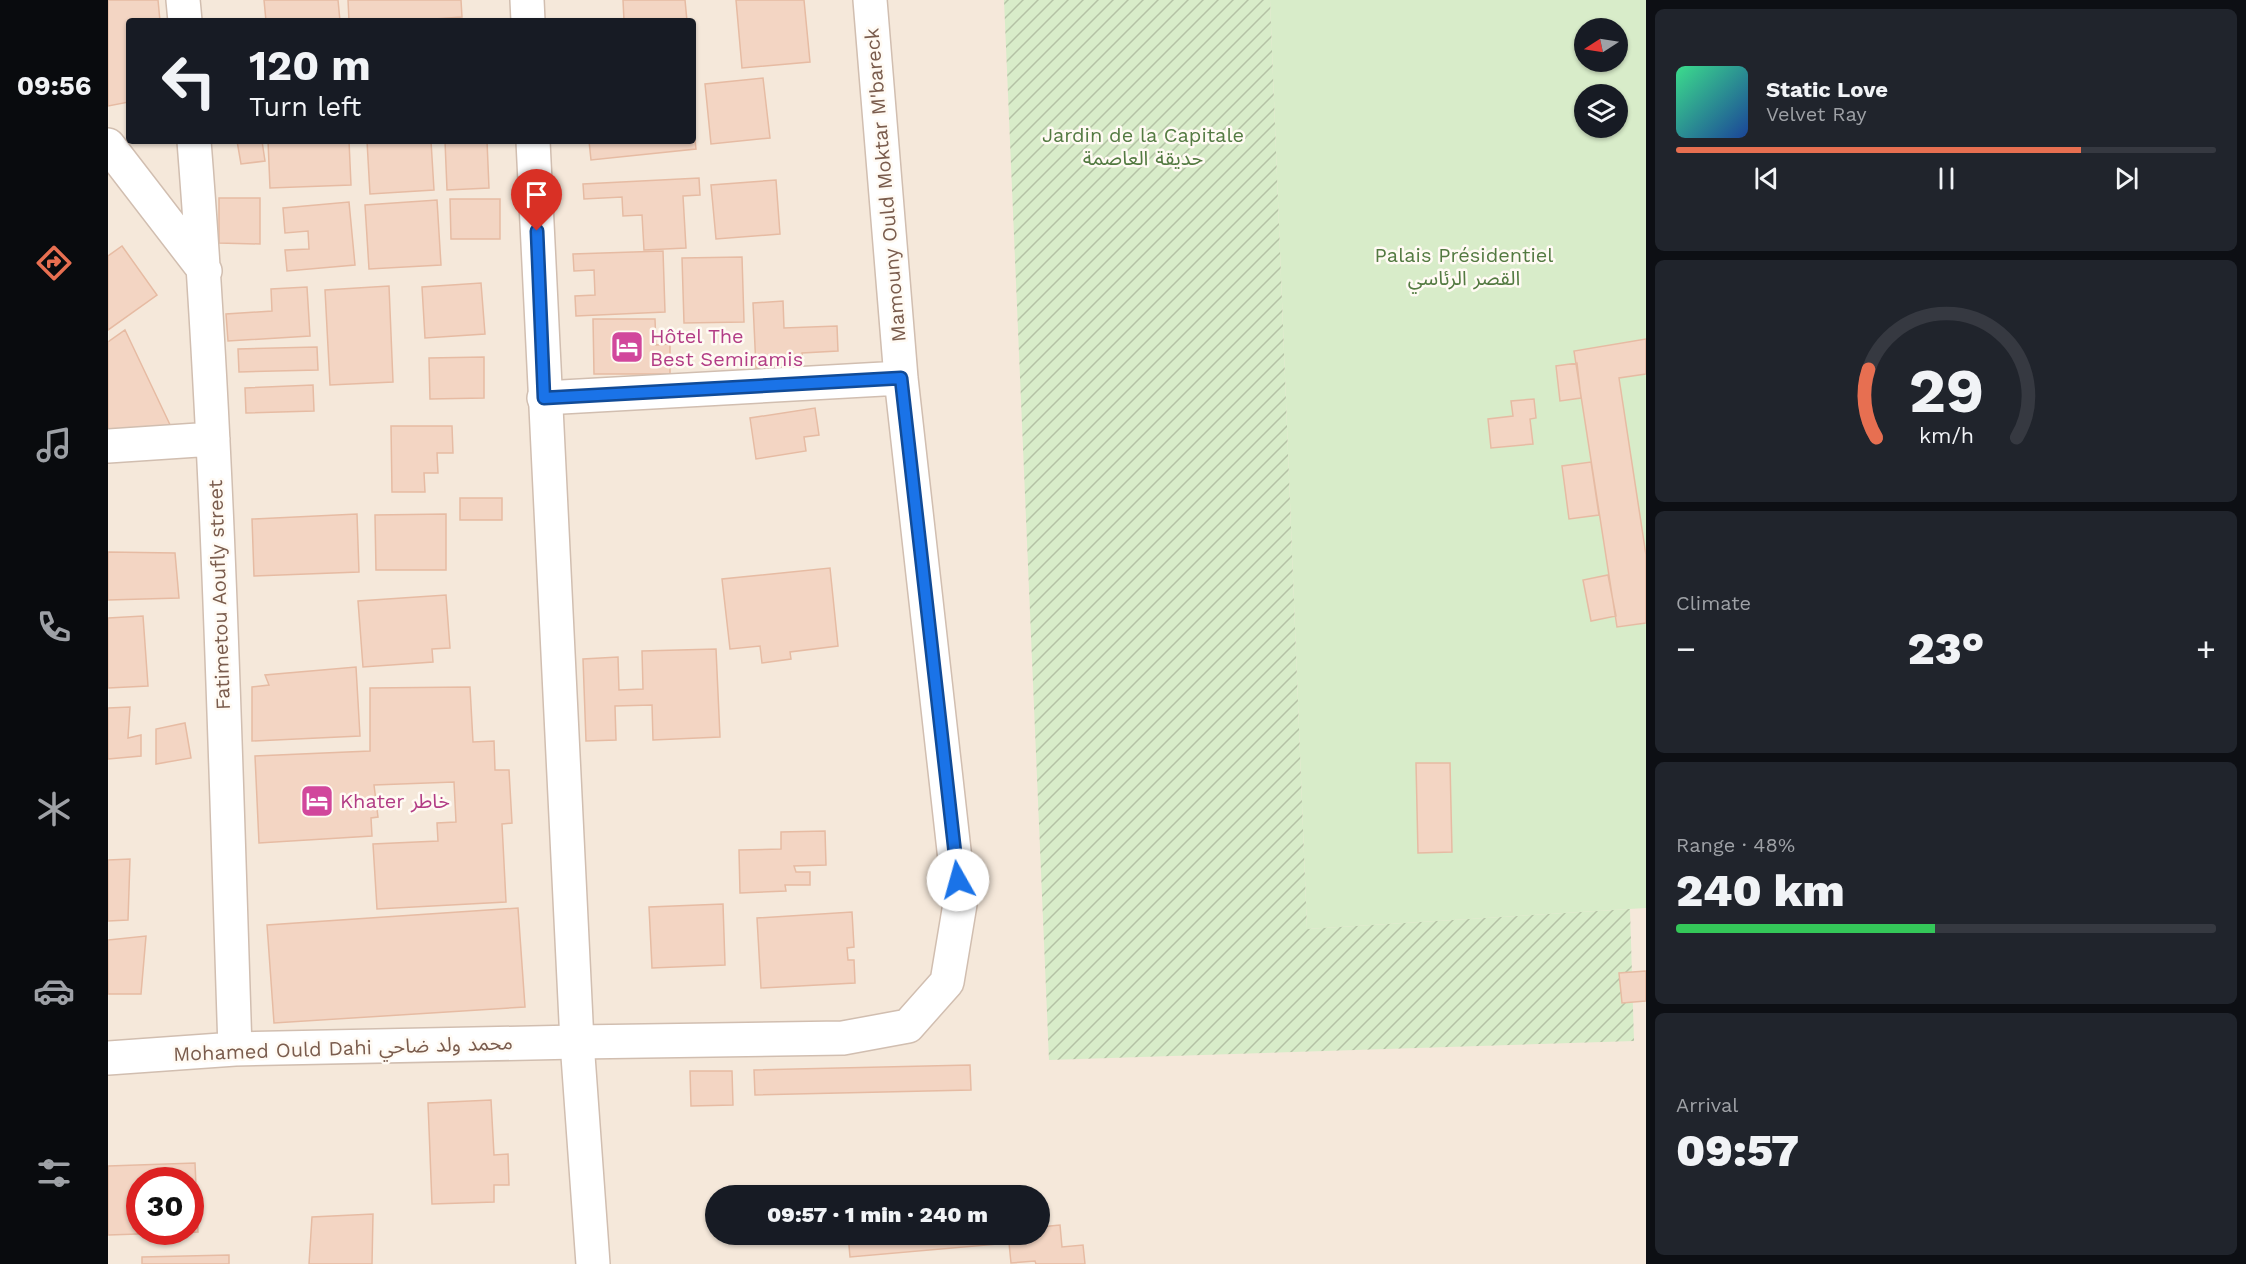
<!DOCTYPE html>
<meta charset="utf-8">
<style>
:root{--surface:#171b24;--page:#20242c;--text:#f1f3f6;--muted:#9ea1a6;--line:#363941;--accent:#e76f51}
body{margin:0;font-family:"Work Sans","Noto Sans Arabic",sans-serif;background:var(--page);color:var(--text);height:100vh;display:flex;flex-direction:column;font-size:22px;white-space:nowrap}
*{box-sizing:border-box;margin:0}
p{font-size:20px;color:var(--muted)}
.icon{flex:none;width:33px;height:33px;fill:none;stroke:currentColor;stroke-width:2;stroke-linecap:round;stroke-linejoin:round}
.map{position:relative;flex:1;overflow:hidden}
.details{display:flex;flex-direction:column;gap:9px;padding:9px;background:#0d0f14;width:600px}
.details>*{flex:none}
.banner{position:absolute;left:18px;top:18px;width:570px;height:126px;border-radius:6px;box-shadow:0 2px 4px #0004;background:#171b24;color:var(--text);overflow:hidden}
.needle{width:39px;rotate:258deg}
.fabs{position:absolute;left:1466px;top:18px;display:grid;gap:12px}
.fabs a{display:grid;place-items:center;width:54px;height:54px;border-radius:50%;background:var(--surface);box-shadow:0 2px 4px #0004;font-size:30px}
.speed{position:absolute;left:18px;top:1167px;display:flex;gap:12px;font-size:30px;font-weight:700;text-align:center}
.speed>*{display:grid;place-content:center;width:78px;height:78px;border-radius:50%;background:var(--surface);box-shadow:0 2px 4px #0004;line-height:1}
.speed .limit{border:9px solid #d22;background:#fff;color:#111}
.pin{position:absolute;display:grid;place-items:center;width:51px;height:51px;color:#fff;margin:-62px -26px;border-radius:50% 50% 50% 0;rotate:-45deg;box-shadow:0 0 6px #0007}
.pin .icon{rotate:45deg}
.me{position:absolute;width:66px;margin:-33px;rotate:353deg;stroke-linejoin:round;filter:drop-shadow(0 0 4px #0008)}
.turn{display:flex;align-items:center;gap:21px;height:126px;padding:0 24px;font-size:27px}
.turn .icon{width:78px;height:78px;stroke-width:2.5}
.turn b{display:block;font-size:42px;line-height:51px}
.big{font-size:45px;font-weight:800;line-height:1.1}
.details .tile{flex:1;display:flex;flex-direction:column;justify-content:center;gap:9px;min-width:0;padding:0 21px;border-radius:9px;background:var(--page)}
.details .dial{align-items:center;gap:0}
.dial svg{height:156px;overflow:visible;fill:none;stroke:var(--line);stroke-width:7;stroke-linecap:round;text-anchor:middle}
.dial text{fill:var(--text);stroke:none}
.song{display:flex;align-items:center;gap:18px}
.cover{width:72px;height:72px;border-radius:9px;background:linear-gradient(135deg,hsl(150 70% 55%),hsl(220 70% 35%))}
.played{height:6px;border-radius:3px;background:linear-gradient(90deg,var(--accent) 75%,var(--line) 75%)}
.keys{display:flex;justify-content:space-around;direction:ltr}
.heat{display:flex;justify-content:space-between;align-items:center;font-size:33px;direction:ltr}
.charge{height:9px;border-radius:4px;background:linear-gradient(90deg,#34c759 48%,var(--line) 0)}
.trip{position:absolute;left:597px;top:1185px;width:345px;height:60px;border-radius:30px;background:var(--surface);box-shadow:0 2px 4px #0004;font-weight:800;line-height:60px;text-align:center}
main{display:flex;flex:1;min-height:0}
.menu{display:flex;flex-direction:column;width:108px;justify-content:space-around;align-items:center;background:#090b0e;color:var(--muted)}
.menu .icon{width:42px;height:42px}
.menu .current{color:var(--accent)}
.menu b{font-size:27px;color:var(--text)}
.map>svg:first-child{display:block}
.residential{fill:#f5e8da;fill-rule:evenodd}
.green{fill:#d8ecc9;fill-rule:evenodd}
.garden{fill:url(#garden-furrows)}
.building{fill:#f3d5c3;stroke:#e6bba3;stroke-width:1.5;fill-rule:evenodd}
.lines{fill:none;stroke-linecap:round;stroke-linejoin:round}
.minor-casing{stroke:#d1beb0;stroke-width:36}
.tertiary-casing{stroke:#d1beb0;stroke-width:36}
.minor{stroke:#fff;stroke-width:33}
.tertiary{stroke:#fff;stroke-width:33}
.route-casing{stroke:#114b97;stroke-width:15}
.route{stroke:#1a73e8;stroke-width:10}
.labels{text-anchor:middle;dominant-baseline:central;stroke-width:5;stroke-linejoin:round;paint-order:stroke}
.park-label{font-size:20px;fill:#537a41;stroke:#fffaf3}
.street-label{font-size:20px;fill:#7a5c4d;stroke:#fffaf3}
.hotel-label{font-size:20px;fill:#b23c85;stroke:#fffaf3;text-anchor:start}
</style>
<main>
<nav class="menu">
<b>09:56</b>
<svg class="icon current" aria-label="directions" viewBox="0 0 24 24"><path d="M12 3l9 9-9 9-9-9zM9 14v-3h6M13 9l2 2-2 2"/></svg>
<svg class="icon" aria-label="music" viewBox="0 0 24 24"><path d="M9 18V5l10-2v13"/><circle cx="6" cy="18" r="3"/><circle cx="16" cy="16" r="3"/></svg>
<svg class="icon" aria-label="phone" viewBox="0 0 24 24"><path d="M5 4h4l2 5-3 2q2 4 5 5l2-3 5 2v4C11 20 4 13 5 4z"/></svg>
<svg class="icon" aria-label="climate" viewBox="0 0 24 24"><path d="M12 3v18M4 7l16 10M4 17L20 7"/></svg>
<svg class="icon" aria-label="car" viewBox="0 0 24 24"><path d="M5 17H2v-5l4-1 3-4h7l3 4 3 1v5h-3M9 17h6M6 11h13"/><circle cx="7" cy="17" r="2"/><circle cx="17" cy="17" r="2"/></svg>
<svg class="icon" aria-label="filters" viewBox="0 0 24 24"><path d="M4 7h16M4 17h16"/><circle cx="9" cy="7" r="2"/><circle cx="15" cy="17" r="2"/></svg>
</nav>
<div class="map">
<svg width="1538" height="1264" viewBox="0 0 1538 1264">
<defs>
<pattern id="garden-furrows" width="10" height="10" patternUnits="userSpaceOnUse" patternTransform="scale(1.5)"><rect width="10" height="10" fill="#d8ecc9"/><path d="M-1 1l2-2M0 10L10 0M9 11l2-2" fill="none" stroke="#b4c2a5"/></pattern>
</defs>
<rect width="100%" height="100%" fill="#fdf6ec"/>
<!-- residential -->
<path class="residential" d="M 0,0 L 1538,0 L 1538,1264 L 0,1264 ZM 21,21 L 585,21 L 585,141 L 21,141 ZM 1476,28 L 1509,28 L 1509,62 L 1476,62 ZM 1476,94 L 1509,94 L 1509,128 L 1476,128 ZM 32,1180 L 82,1180 L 82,1232 L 32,1232 ZM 608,1196 L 932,1196 L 932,1234 L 608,1234 Z"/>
<!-- green -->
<path class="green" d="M 1162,0 L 1538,0 L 1538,908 L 1199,929 ZM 1476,28 L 1509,28 L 1509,62 L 1476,62 ZM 1476,94 L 1509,94 L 1509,128 L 1476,128 Z"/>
<!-- garden -->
<path class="garden" d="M 896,0 L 1162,0 L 1199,929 L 1522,909 L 1526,1041 L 941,1060 Z"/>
<!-- building -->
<path class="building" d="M 0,0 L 50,0 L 52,21 L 21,21 L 21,102 L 0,106 Z
M 156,0 L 230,0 L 232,21 L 158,21 Z
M 240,0 L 353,0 L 354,17 L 298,21 L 241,21 Z
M 515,0 L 577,0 L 579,21 L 516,21 Z
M 628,0 L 696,0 L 702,62 L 634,68 Z
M 655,78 L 662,138 L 603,144 L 597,84 Z
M 585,122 L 588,149 L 483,160 L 481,141 L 585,141 Z
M 129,141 L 154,141 L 157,161 L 133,164 Z
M 160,141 L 241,141 L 243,185 L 162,188 Z
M 259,141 L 323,141 L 326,190 L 262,194 Z
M 337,141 L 379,141 L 381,188 L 339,190 Z
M 591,178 L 592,195 L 575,196 L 578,248 L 536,250 L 534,215 L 515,216 L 514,197 L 476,199 L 475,184 Z
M 668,180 L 672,234 L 608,239 L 603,185 Z
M 111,198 L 152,198 L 152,244 L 111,243 Z
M 342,199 L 392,199 L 392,239 L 343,239 Z
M 329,200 L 333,265 L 261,269 L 257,205 Z
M 241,202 L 247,265 L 179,271 L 177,250 L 201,249 L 200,231 L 177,233 L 175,208 Z
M 14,246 L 49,295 L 0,330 L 0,256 Z
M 555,251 L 557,312 L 468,316 L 467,296 L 487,295 L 486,270 L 466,271 L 465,254 Z
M 634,257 L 636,322 L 576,323 L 574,258 Z
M 373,283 L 377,334 L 317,338 L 314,287 Z
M 281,286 L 285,382 L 222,385 L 217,290 Z
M 199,287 L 202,336 L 120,341 L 118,314 L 164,311 L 163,289 Z
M 675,301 L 676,328 L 729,326 L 730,351 L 694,353 L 695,366 L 648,368 L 645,303 Z
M 485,319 L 547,319 L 548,345 L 562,344 L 562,374 L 486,374 Z
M 17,330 L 65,431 L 0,438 L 0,342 Z
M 1538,339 L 1538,374 L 1511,378 L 1538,555 L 1538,623 L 1509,627 L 1466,351 Z
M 209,347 L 210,370 L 131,372 L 130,349 Z
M 376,357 L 376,398 L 322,399 L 321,358 Z
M 1469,363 L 1473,398 L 1452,401 L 1448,366 Z
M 205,385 L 206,411 L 138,413 L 137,388 Z
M 1426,399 L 1428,418 L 1422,419 L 1425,444 L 1383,448 L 1380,419 L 1405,416 L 1403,401 Z
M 707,408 L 711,435 L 696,437 L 698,451 L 648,459 L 642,418 Z
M 283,426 L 344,426 L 345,453 L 329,453 L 330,473 L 316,473 L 317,492 L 284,492 Z
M 1483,462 L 1491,515 L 1461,519 L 1454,466 Z
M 352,498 L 394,498 L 394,520 L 352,520 Z
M 249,514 L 251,572 L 146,576 L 144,519 Z
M 338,514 L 338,570 L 268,570 L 267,515 Z
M 0,552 L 67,553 L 71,598 L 0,600 Z
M 722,568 L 730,646 L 682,652 L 683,659 L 654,663 L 652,646 L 622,649 L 614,579 Z
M 1500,575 L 1508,616 L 1483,621 L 1475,580 Z
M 338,595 L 342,648 L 324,649 L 325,662 L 255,667 L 250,601 Z
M 35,616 L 40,686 L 0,688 L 0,618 Z
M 608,649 L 612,737 L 545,740 L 544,705 L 507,706 L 508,740 L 478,741 L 475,659 L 510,657 L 511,690 L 535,689 L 534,651 Z
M 248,667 L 252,736 L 144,741 L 144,687 L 161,685 L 157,675 Z
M 362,687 L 365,742 L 386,741 L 387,770 L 401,770 L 404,823 L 394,824 L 398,902 L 269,909 L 265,844 L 330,841 L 329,823 L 348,822 L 346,782 L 266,785 L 270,817 L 263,818 L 264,836 L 151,843 L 147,756 L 262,751 L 262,688 Z
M 22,707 L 20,738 L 33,735 L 33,756 L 0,759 L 0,708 Z
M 77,723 L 83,758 L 48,764 L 48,729 Z
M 1308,763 L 1342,763 L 1344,852 L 1310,853 Z
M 717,831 L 718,865 L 686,866 L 688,872 L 702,872 L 702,885 L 677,885 L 678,891 L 632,893 L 631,850 L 673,849 L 673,832 Z
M 22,859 L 20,920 L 0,921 L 0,860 Z
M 615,904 L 617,965 L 544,968 L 541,907 Z
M 410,908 L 417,1007 L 166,1023 L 159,925 Z
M 744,912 L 746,947 L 739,948 L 740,960 L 746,960 L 747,983 L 653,988 L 649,918 Z
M 38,936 L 33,994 L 0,994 L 0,940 Z
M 1538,971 L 1538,1001 L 1514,1003 L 1511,973 Z
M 862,1065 L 863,1090 L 647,1095 L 646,1070 Z
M 582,1071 L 624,1071 L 625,1105 L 583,1106 Z
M 383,1100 L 386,1155 L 400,1154 L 401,1185 L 386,1185 L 386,1202 L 324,1204 L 320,1103 Z
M 87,1163 L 90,1232 L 0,1235 L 0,1166 ZM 32,1180 L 82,1180 L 82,1232 L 32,1232 Z
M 265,1214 L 264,1264 L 201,1264 L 204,1217 Z
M 952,1225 L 954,1247 L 975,1245 L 977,1264 L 928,1264 L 927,1261 L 903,1263 L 901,1243 L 742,1257 L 740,1234 L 932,1234 L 932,1227 Z
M 121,1255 L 121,1264 L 34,1264 L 34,1257 Z"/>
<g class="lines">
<defs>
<path id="minor" d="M 75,0 L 77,21
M 86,141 C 110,443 117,747 127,1049
M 0,145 L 97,271
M 436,398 L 793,378
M 0,446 L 105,439
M 0,1058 L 127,1049 L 469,1042 L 735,1038 L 800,1026 L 839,982 L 852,904 L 793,378 L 762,0"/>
<path id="tertiary" d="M 419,0 L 420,21
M 425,141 L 469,1042 L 485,1264"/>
</defs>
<!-- minor casing -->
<use href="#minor" class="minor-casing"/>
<!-- tertiary casing -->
<use href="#tertiary" class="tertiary-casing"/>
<!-- minor -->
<use href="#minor" class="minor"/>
<!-- tertiary -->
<use href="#tertiary" class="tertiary"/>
</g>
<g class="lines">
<defs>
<path id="route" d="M 429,231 L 436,398 L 793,378 L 850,880"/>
</defs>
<!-- route casing -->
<use href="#route" class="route-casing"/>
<!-- route -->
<use href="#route" class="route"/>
</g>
<!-- icons -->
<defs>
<symbol id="hotel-square" viewBox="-11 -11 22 22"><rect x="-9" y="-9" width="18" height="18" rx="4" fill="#d1479c" stroke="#fffaf3"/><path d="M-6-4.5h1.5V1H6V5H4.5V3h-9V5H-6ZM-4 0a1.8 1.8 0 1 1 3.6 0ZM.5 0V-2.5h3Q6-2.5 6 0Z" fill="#fff"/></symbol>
</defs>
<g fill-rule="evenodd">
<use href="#hotel-square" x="500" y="328" width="38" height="38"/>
<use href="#hotel-square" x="190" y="782" width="38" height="38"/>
</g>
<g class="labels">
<!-- park labels -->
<g class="park-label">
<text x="1035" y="135">Jardin de la Capitale<tspan x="1035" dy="23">حديقة العاصمة</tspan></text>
<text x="1356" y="255">Palais Présidentiel<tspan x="1356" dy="23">القصر الرئاسي</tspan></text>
</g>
<!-- street labels -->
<g class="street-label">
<text transform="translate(777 185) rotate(-95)">Mamouny Ould Moktar M'bareck</text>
<text transform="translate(111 595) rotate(-92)">Fatimetou Aoufly street</text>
<text transform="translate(235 1048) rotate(-2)">Mohamed Ould Dahi محمد ولد ضاحي</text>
</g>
<!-- hotel labels -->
<g class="hotel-label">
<text x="542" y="336">Hôtel The<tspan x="542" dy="23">Best Semiramis</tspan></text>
<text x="232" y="801">Khater خاطر</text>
</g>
</g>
</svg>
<div class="fabs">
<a><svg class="needle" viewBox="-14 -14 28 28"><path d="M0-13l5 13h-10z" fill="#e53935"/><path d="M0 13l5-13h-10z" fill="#9ea1a6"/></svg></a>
<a><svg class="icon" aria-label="layers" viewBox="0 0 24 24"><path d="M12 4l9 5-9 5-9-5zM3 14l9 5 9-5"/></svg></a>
</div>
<div class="speed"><div class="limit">30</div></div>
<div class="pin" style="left:429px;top:231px;background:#d93025"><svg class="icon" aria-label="arrive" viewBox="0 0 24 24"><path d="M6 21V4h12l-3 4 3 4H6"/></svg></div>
<svg class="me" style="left:850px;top:880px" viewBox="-20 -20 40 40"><circle r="19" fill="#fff"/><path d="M0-13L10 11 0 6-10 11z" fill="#1a73e8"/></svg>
<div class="trip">09:57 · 1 min · 240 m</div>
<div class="banner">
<div class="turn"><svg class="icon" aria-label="left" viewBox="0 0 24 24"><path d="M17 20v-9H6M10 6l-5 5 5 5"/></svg><div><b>120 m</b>Turn left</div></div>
</div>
</div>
<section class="details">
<div class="tile">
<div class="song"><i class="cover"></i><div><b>Static Love</b><p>Velvet Ray</p></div></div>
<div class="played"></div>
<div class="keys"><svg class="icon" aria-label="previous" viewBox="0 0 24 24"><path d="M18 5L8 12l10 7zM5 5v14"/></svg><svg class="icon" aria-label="pause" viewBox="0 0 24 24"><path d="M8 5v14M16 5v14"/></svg><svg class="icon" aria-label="next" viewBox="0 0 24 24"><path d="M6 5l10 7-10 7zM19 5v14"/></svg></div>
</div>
<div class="tile dial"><svg viewBox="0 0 100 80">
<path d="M14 69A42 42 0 1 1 86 69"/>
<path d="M14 69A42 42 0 0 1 10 34" stroke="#e76f51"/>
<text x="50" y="56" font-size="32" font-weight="700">29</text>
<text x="50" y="72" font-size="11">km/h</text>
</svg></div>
<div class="tile"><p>Climate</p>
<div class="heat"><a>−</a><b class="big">23°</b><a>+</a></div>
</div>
<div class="tile"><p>Range · 48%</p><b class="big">240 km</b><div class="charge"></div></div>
<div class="tile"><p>Arrival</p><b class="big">09:57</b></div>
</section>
</main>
